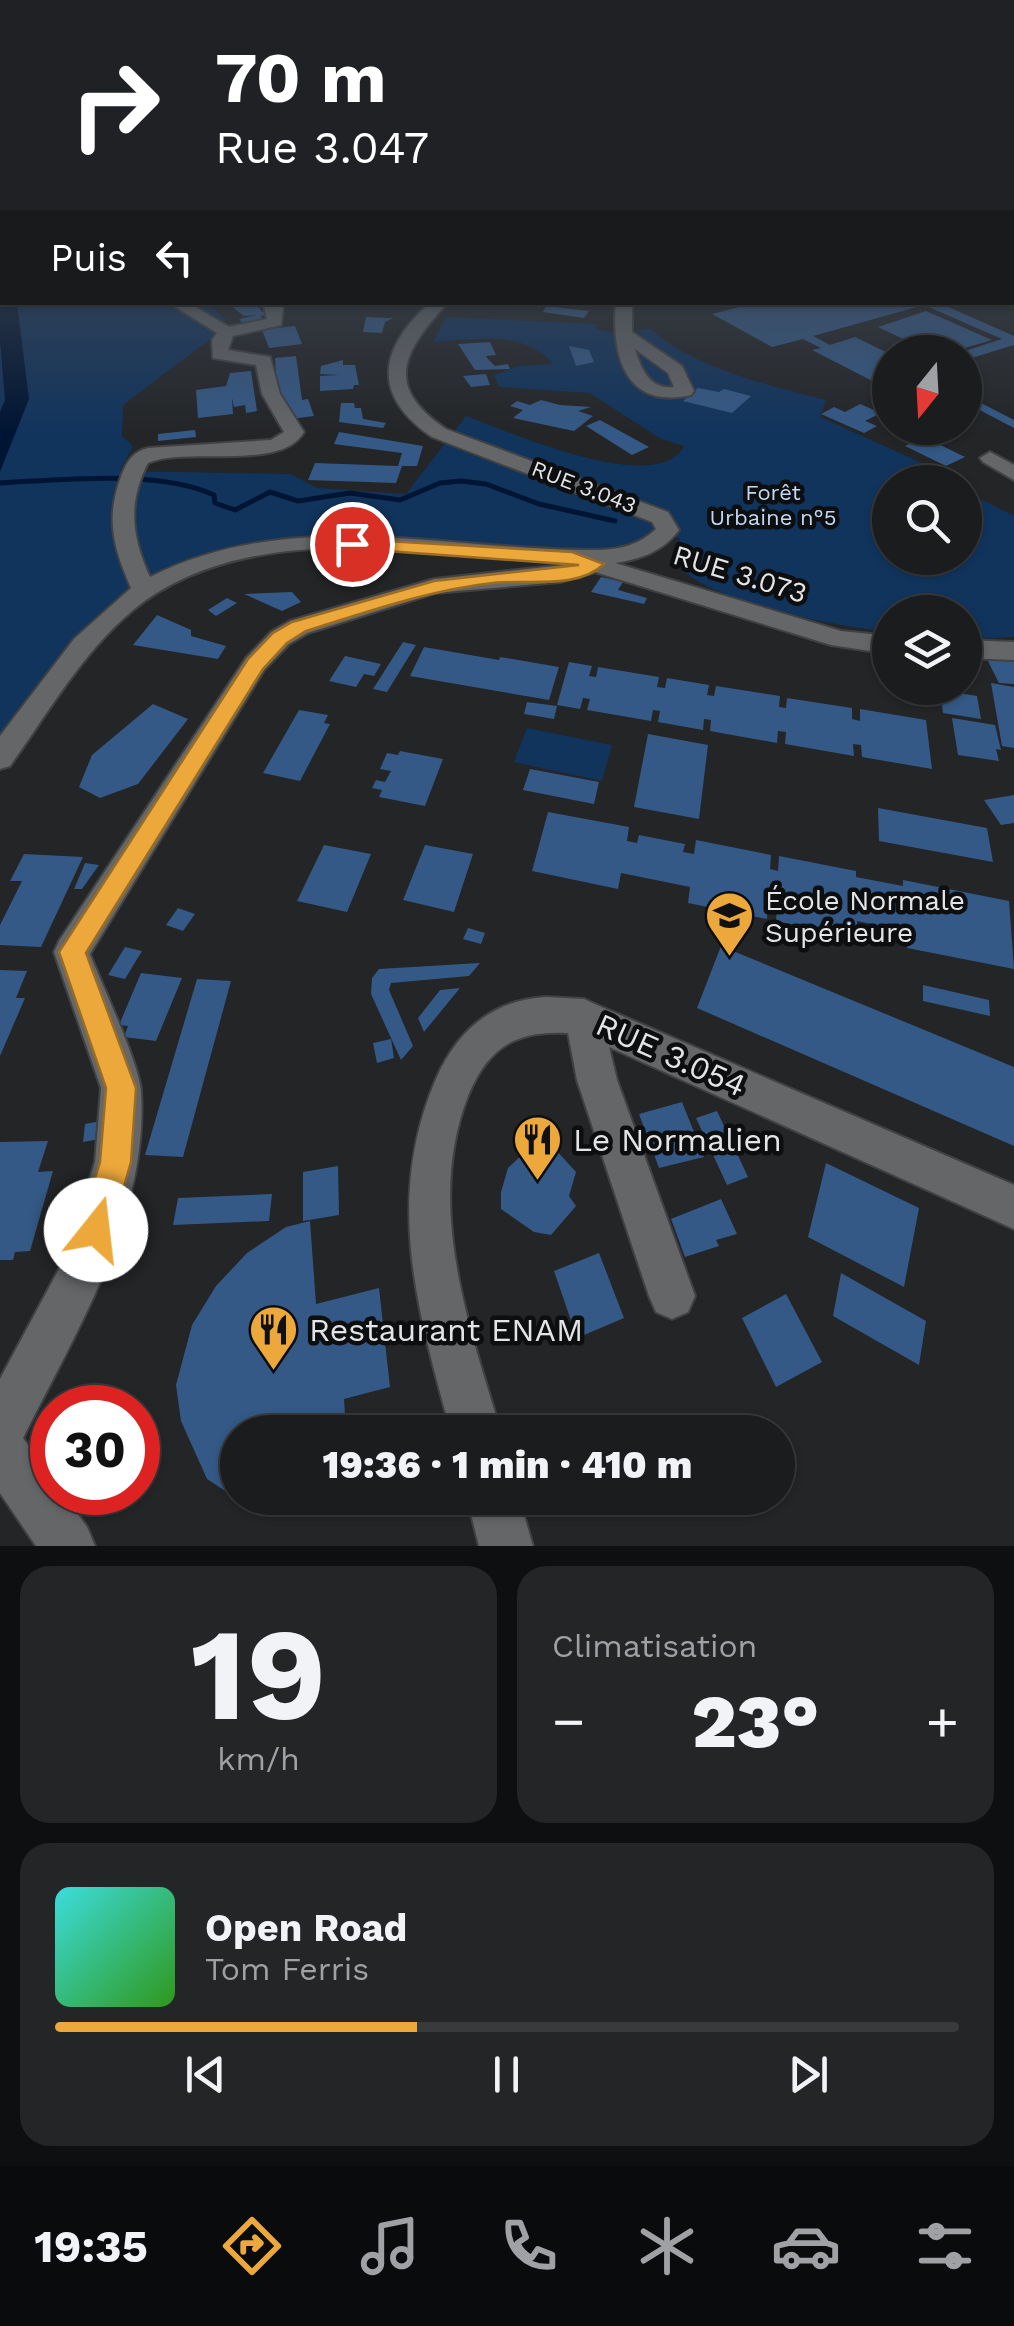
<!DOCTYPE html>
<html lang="fr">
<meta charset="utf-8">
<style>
:root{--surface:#1a1c1d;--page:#232526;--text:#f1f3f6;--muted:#9fa1a4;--line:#383a3b;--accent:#eda83c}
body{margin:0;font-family:"Work Sans",sans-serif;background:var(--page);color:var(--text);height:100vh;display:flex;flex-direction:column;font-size:38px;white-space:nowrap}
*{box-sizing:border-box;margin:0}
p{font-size:32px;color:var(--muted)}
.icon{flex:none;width:55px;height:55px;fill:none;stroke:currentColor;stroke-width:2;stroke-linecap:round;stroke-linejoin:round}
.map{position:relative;height:1546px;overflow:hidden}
.details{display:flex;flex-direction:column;gap:20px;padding:20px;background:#0e0f10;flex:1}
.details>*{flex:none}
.top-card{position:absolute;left:0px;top:0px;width:1015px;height:305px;box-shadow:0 2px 8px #0004,0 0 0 2px var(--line);background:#202124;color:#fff;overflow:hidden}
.needle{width:65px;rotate:198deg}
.fabs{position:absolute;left:872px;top:335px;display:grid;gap:20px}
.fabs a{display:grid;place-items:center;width:110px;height:110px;border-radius:50%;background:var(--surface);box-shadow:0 2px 8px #0004,0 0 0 2px var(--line);font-size:50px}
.speed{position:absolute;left:30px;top:1385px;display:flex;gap:20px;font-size:50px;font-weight:700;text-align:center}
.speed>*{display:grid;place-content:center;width:130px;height:130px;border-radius:50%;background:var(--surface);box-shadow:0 2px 8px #0004,0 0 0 2px var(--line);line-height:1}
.speed .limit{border:15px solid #d22;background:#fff;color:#111}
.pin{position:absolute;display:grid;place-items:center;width:85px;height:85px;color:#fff;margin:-42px;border:5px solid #fff;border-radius:50%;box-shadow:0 2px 10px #0007}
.me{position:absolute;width:110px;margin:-55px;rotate:16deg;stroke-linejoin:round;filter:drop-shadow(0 0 8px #0008)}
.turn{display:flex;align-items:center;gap:35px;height:210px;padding:0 50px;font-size:45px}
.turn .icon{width:130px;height:130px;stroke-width:2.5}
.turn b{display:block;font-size:70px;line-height:85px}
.then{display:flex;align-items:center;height:95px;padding:0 50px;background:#0003;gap:20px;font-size:38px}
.big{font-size:75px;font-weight:800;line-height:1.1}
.details .card{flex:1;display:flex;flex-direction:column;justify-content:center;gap:15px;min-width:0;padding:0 35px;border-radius:30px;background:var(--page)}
.details .dial{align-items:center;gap:0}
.dial b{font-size:130px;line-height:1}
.song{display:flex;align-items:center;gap:30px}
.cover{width:120px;height:120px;border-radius:15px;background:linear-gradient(135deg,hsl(180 70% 55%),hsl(110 70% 35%))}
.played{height:10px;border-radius:5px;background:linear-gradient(90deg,var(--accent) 40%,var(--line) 40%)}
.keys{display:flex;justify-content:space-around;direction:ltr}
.heat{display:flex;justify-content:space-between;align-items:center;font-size:55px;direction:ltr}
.details .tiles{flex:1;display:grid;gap:20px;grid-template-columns:1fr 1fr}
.card:last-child{grid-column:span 2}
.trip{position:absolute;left:220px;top:1415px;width:575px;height:100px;border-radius:50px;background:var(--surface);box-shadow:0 2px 8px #0004,0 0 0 2px var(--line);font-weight:800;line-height:100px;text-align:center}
.tab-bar{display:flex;height:160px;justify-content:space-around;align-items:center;background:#0a0b0c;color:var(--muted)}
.tab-bar .icon{width:70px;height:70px}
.tab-bar .current{color:var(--accent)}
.tab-bar b{font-size:45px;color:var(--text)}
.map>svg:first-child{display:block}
.green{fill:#11345d}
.water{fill:#001533}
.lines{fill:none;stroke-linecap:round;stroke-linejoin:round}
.stream{stroke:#001533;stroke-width:5}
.building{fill:#345986}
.minor-casing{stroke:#404143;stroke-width:4}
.major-casing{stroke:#404143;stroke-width:4}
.minor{fill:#646668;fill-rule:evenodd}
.major{fill:#7592b5;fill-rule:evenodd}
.route{fill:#eda83c;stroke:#9a6d27;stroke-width:2.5}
.labels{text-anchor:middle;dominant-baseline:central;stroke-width:9;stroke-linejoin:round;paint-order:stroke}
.far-street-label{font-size:22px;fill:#e3e4e6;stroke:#0d0e0f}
.far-park-label{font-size:22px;fill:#c2d8f5;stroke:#0d0e0f}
.street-label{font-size:28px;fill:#e3e4e6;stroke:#0d0e0f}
.poi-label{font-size:28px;fill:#e3e4e6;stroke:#0d0e0f;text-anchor:start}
.near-street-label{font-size:32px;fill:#e3e4e6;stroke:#0d0e0f}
.near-poi-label{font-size:32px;fill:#e3e4e6;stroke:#0d0e0f;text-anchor:start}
</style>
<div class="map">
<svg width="1014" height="1546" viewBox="0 0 1014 1546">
<rect width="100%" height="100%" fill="#232527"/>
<!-- green -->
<path class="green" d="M 0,236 L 2,302 L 207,303 L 224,318 L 218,333 L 123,405 L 122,436 L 133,446 L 120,471 L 290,474 L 317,488 L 406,494 L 466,416 C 507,431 658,498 684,446 L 661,439 L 590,393 L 499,387 L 494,375 L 519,366 L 553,364 C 524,329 473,340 433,342 L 446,317 L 596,324 L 597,329 L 635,338 L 642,334 L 636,330 L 650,329 C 701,371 763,383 826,400 L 820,417 L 964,482 L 890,482 L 890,558 L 965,558 L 965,491 L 1014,516 L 1014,637 L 965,639 L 965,612 L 890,612 L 890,632 C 836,626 706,603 673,561 L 680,538 L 663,535 L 626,553 L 325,544 L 198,565 L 113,616 L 0,760 Z
M 527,728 L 612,745 L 602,781 L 514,762 Z"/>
<!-- water -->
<path class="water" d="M 0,218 L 2,302 L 17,303 L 29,399 L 0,472 L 0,412 L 5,400 L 0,340 Z"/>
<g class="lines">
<!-- stream -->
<path class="stream" d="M 0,483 C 61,480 159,469 214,495 L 215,503 L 235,510 L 270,492 L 298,501 L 350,493 L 400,500 L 440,483 L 461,481 L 486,484 L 539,504 L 615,521"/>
</g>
<!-- building -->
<path class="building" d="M 226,302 L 255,302 L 262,312 L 267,311 L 268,315 L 260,316 L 266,322 L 232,329 L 229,325 L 242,323 L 239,319 L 257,315 L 244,316 Z
M 539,302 L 558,302 L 555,307 L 589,311 L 584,318 L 543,312 L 546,306 Z
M 759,302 L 937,302 L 1014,336 L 1014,345 L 965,360 L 965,351 L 1002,339 L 924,305 L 813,336 L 830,345 L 855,337 L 890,354 L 890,390 L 812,350 L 821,348 L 803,339 L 772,347 L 712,314 Z
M 926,311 L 992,340 L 951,352 L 931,352 L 878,327 Z
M 366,317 L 386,318 L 393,318 L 385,322 L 382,333 L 363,332 Z
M 295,326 L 302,344 L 269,348 L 262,330 Z
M 490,342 L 496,355 L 486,356 L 488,359 L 495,366 L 508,364 L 510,369 L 475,370 L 458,344 Z
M 569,346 L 589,350 L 594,362 L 576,366 Z
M 296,356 L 302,400 L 308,399 L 314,416 L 291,419 L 285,402 L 276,403 L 273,374 L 276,374 L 275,358 Z
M 343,360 L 343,365 L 355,365 L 359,385 L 354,385 L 353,389 L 320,391 L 320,376 L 339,375 L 320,374 L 321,366 Z
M 251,371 L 257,411 L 246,413 L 245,405 L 234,407 L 232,398 L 233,414 L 198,418 L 196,390 L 226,386 L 230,373 Z
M 486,374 L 490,385 L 471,387 L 463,376 Z
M 698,388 L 719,392 L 724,389 L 751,396 L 732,413 L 683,401 Z
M 541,400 L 560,405 L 591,407 L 578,411 L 593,416 L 574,431 L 513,418 L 523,410 L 510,406 L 517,401 L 530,405 Z
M 341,403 L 354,403 L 355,408 L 361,408 L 363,419 L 386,423 L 383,428 L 339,422 Z
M 981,403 L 1014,420 L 1014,428 L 972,406 Z
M 860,404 L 881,413 L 865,421 L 877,426 L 864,433 L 821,414 L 834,407 L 845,412 Z
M 600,420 L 649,447 L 632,455 L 586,426 Z
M 195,430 L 196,437 L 158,441 L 158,434 Z
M 339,432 L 423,446 L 417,466 L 402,466 L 396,483 L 308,480 L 315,463 L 398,466 L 402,453 L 334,444 Z
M 924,437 L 965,457 L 946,466 L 905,446 Z
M 601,577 L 623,582 L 618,590 L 647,598 L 644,604 L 591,592 Z
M 292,592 L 301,602 L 282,611 L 244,594 Z
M 227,598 L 237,603 L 216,616 L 208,610 Z
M 157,615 L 191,630 L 191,636 L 226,646 L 218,659 L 133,645 Z
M 403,642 L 416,645 L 387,692 L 373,689 Z
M 424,647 L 499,660 L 500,657 L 559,667 L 549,700 L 410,676 Z
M 345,656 L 381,664 L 374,676 L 364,674 L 356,687 L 329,681 Z
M 987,659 L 1014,660 L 1014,684 L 999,683 Z
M 569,662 L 592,666 L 589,676 L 596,677 L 598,667 L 659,677 L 657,687 L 665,688 L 667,678 L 709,685 L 707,695 L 714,696 L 716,686 L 780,696 L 779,707 L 786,708 L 787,698 L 852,708 L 852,719 L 860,721 L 860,709 L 926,720 L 932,769 L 862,757 L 861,745 L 853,744 L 854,756 L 785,744 L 786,732 L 778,731 L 777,743 L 710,731 L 711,720 L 704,719 L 703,730 L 658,722 L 660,711 L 653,710 L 651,721 L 587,710 L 590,699 L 583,698 L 580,709 L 557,705 Z
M 991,683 L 1014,687 L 1014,748 L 1002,746 Z
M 940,690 L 977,696 L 981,719 L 943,713 Z
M 527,702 L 557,706 L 554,719 L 524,714 Z
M 153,704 L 188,719 L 138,784 L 100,798 L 79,787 L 92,755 Z
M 299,710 L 328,715 L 324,723 L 330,724 L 300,781 L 263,773 Z
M 952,718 L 995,725 L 1001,750 L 996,749 L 999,761 L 958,755 Z
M 648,734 L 708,745 L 699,819 L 634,807 Z
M 400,751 L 443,759 L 425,806 L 379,797 L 382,790 L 372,788 L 376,780 L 385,782 L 391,771 L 380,769 L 387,753 L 398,755 Z
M 530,769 L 599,782 L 594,804 L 523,790 Z
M 1014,795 L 1014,823 L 1001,825 L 984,800 Z
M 878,808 L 987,828 L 993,862 L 879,841 Z
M 548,812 L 629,827 L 627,841 L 637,843 L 639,835 L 685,844 L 683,852 L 694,854 L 696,840 L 771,855 L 770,869 L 778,871 L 779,856 L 856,871 L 856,877 L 903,886 L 903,880 L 1009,901 L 1014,969 L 907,948 L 905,931 L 857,921 L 858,938 L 776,921 L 777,905 L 768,903 L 767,919 L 688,903 L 690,887 L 621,873 L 618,889 L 532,871 Z
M 324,845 L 371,854 L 347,912 L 297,901 Z
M 425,845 L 473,854 L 454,912 L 403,900 Z
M 24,854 L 83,857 L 41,947 L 0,945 L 0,925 L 22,881 L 10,881 Z
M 85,863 L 99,865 L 82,889 L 74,889 Z
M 178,908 L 195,914 L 183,931 L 166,925 Z
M 468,928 L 485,933 L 481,944 L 463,939 Z
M 721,946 L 1014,1067 L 1014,1146 L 697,1008 Z
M 125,947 L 142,951 L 125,979 L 108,975 Z
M 480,963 L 469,976 L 391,983 L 389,990 L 413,1046 L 401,1060 L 371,994 L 372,978 L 379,969 Z
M 0,970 L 27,971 L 16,998 L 25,998 L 0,1056 Z
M 141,973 L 182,978 L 156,1041 L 124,1037 L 128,1026 L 119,1025 Z
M 197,979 L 231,981 L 183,1157 L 145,1155 Z
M 923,985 L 989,1000 L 990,1016 L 923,1001 Z
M 460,988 L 424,1032 L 418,1018 L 440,990 Z
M 391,1039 L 394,1058 L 377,1063 L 373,1043 Z
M 682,1102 L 704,1157 L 659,1168 L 639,1114 Z
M 717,1111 L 748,1177 L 727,1185 L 696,1118 Z
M 107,1120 L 105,1138 L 83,1142 L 85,1124 Z
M 48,1141 L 38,1172 L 53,1171 L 30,1251 L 15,1252 L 13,1260 L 0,1260 L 0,1142 Z
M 531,1146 L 556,1150 L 576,1172 L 569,1196 L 576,1206 L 551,1235 L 534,1232 L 501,1209 L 501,1192 L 508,1168 Z
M 826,1163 L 919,1208 L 904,1287 L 808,1237 Z
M 338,1166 L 339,1215 L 303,1221 L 303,1172 Z
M 272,1194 L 269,1221 L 173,1225 L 178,1198 Z
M 721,1199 L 737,1234 L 716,1240 L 719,1246 L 685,1257 L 671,1219 Z
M 310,1221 L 316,1304 L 379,1288 L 390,1387 L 344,1399 L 346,1432 L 238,1432 L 238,1498 L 294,1498 L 294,1510 L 242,1502 L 207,1479 L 181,1421 L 176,1385 L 192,1325 L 216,1286 L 247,1253 L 286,1227 Z
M 599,1253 L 624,1318 L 577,1338 L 554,1271 Z
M 841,1273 L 926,1321 L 919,1365 L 833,1316 Z
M 786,1294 L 822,1362 L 776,1387 L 742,1318 Z"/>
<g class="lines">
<defs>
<path id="minor" d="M 1012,241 L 1014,241 L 1014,249 L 1012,249 Z
M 168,302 L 187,302 L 229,327 L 267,319 L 263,302 L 279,302 L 283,308 L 281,325 L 233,336 L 228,350 L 270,357 L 280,394 L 304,432 C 281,472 187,446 148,463 C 127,503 132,538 150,577 C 293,505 448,551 599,550 C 621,549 639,545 656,529 L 652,522 L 432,437 C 371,395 378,349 431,302 L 448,302 C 405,350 381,385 446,429 L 668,512 L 679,530 C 663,551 642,559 615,563 L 841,631 L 890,636 L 890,654 L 831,645 L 595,572 L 560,582 L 435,593 L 308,633 L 289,644 L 264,670 L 90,954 C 102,985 139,1063 141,1091 C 149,1215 76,1331 23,1438 L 52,1479 L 52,1492 L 62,1492 L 87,1527 L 95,1546 L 36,1546 L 0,1493 L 0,1379 L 66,1256 L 95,1162 L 101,1088 L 54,952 L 59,941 L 246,658 L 271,632 L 290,621 L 434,579 L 573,564 C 436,554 247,515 132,611 C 82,653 48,713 10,766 L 0,769 L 0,736 L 74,639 L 131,588 C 113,547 105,517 122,474 C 127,461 133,452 148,448 L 271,440 L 284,432 L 262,394 L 256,365 L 213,358 L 212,340 L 217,333 Z
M 616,302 L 632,302 L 632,332 L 682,366 L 694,391 L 691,395 C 626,410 611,357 616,302 ZM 635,349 L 668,373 L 674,387 C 650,390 641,369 635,349 Z
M 990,452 L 1014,465 L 1014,480 L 983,462 L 980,458 Z
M 965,640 L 1014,642 L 1014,660 L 965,658 Z
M 546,997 L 584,999 L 597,1005 L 1014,1185 L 1014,1229 L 609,1047 L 617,1080 L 695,1296 L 688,1312 L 672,1319 L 656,1312 L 649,1296 L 577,1080 L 568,1033 C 516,1030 488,1047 468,1096 C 425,1206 469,1326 501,1432 L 451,1432 C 418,1312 384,1200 436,1079 C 457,1031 492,1000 546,997 Z
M 467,1498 L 519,1498 L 533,1546 L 479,1546 Z"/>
<path id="major" d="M 1012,289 L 1014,290 L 1014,300 L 1012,299 Z"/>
</defs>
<!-- minor casing -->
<use href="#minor" class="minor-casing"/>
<!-- major casing -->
<use href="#major" class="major-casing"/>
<!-- minor -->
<use href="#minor" class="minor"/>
<!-- major -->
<use href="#major" class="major"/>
</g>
<!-- sky -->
<linearGradient id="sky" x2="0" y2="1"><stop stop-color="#131415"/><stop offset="0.5" stop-color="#3f4652"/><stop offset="1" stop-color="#3f4652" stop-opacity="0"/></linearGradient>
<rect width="1014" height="434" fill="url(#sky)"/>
<!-- route -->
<path class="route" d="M 352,539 L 572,552 L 604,564 C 577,590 528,579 493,583 C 429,590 367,612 306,631 L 287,643 L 263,669 L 86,953 L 136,1088 L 131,1162 L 108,1242 L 96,1247 L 84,1242 L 79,1230 L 100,1162 L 106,1088 L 59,952 L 248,659 L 273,633 L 292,622 L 434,581 L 579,565 L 346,548 L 344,544 Z"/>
<!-- icons -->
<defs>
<symbol id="university-pin" viewBox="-11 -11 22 30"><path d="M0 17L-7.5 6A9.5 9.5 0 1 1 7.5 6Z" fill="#eda83c" stroke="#0d0e0f"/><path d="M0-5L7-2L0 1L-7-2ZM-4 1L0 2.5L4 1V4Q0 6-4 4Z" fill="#111"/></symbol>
<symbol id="restaurant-pin" viewBox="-11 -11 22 30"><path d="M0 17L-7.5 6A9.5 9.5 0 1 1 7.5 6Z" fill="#eda83c" stroke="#0d0e0f"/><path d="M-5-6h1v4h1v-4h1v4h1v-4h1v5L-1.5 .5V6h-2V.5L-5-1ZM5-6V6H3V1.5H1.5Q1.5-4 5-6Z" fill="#111"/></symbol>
</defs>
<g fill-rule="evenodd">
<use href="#university-pin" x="702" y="888" width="55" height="75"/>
<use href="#restaurant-pin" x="510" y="1112" width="55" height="75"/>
<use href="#restaurant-pin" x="246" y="1302" width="55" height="75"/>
</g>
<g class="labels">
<!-- far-street labels -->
<g class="far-street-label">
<text transform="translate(584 487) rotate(21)">RUE 3.043</text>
</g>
<!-- far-park labels -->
<g class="far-park-label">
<text x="773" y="492">Forêt<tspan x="773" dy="25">Urbaine n°5</tspan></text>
</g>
<!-- street labels -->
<g class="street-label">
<text transform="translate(740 574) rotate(17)">RUE 3.073</text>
</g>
<!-- poi labels -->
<g class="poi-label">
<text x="765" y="900">École Normale<tspan x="765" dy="32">Supérieure</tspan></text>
</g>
<!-- near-street labels -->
<g class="near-street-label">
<text transform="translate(671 1055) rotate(24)">RUE 3.054</text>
</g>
<!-- near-poi labels -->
<g class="near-poi-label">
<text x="573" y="1140">Le Normalien</text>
<text x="309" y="1330">Restaurant ENAM</text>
</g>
</g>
</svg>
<div class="fabs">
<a><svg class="needle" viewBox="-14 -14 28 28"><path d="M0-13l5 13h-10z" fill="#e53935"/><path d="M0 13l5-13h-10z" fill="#9fa1a4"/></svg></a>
<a><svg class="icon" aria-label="search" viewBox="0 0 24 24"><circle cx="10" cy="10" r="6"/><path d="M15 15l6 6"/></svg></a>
<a><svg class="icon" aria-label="layers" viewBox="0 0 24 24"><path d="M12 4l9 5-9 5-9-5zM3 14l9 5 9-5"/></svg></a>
</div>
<div class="speed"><div class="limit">30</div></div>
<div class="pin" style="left:352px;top:544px;background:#d93025"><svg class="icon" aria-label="arrive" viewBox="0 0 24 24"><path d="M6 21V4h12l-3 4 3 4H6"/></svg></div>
<svg class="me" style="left:96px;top:1230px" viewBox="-20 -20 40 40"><circle r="19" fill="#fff"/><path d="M0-13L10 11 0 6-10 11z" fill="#eda83c"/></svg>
<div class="trip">19:36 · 1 min · 410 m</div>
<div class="top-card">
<div class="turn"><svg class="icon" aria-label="right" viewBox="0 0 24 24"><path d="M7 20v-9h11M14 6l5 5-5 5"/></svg><div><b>70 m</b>Rue 3.047</div></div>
<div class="then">Puis<svg class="icon" aria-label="left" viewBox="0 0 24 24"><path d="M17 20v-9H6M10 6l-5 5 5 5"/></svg></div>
</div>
</div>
<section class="details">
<div class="tiles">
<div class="card dial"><b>19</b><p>km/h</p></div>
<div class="card"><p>Climatisation</p>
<div class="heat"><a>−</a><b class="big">23°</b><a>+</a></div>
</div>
<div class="card">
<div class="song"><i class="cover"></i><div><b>Open Road</b><p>Tom Ferris</p></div></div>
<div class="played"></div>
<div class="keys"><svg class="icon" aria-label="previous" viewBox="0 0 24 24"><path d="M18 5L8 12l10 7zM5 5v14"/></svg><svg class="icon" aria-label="pause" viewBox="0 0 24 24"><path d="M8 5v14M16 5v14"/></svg><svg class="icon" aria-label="next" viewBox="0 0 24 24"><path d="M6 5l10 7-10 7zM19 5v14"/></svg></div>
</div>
</div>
</section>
<nav class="tab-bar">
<b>19:35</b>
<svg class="icon current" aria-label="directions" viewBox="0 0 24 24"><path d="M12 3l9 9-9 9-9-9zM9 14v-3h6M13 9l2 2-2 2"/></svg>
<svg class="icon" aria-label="music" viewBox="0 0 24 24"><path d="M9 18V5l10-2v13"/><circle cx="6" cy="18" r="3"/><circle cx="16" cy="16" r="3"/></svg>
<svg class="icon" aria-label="phone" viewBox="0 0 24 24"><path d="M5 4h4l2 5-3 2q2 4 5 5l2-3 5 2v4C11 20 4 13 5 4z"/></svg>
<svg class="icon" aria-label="climate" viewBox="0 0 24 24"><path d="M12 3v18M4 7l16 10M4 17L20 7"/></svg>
<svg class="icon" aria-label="car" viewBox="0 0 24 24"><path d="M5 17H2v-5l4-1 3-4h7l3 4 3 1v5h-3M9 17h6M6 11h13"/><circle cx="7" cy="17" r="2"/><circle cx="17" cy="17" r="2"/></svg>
<svg class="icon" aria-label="filters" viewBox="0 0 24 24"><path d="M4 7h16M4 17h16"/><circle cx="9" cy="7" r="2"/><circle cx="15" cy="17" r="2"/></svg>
</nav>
